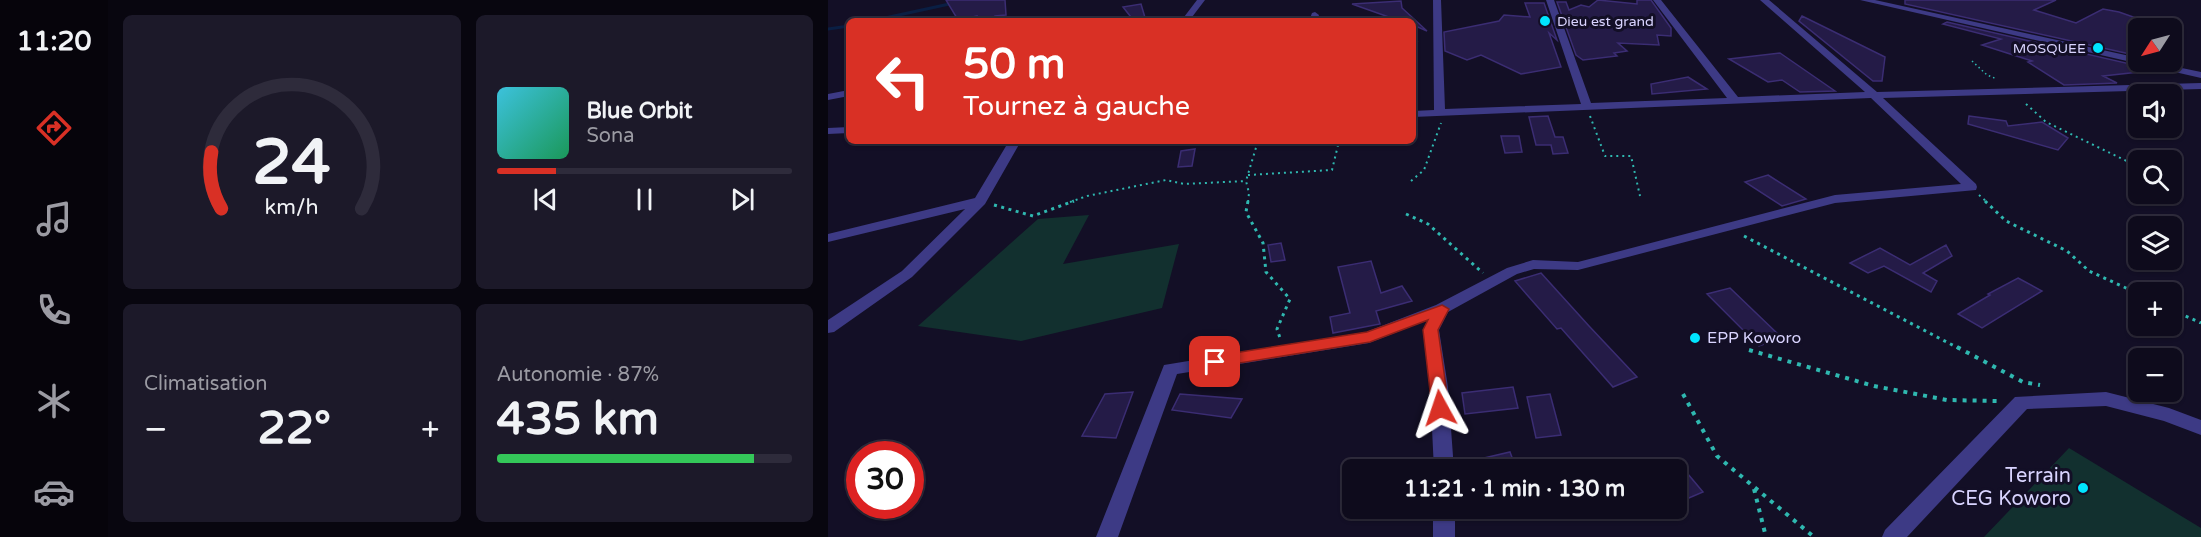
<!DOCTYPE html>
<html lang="fr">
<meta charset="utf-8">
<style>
:root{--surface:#0e0b1c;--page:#1c1929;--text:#f1f3f6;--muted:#9b9ba3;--line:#2e2b3b;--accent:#d93025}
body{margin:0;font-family:"Varela Round",sans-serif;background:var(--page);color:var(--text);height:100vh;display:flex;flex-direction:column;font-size:22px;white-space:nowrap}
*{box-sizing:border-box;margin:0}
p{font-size:20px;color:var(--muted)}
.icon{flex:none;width:33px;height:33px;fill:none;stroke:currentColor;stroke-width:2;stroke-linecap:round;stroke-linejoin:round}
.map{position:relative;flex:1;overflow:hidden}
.side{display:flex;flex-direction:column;gap:15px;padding:15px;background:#08060f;width:720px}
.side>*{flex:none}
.top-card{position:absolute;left:18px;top:18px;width:570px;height:126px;border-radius:9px;box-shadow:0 2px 4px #0004,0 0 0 2px var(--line);background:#d93025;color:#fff;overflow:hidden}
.needle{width:39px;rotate:234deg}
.tools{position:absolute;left:1300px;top:18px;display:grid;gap:12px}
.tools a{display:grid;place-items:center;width:54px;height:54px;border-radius:9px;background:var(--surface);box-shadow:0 2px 4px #0004,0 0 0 2px var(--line);font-size:30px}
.speed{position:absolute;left:18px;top:441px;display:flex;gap:12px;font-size:30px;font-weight:700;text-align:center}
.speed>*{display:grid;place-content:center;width:78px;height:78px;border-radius:50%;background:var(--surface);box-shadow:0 2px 4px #0004,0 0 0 2px var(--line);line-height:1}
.speed .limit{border:9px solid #d22;background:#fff;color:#111}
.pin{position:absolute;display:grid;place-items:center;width:51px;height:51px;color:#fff;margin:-26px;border-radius:12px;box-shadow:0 3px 9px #0006}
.me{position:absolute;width:66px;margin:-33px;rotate:355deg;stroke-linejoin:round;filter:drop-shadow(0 0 4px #0008)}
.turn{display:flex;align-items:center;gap:21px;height:126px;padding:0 18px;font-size:27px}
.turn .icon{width:78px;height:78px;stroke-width:2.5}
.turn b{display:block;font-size:42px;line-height:51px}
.big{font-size:45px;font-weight:800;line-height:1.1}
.side .widget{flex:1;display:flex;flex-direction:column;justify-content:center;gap:9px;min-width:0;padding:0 21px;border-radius:9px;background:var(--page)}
.side .dial{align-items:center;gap:0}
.dial svg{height:156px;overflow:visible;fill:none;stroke:var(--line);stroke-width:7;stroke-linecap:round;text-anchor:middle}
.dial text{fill:var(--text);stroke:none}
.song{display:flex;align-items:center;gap:18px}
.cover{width:72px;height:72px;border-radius:9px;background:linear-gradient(135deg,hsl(190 70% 55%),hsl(150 70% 35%))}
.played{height:6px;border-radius:3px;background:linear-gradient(90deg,var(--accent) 20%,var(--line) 20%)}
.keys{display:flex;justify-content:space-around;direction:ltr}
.heat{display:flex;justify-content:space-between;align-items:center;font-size:33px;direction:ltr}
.charge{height:9px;border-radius:4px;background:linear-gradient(90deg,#34c759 87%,var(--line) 0)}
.side .tiles{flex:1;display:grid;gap:15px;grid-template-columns:repeat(2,1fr)}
.trip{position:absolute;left:514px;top:459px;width:345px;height:60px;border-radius:9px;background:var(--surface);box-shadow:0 2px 4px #0004,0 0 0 2px var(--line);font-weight:800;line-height:60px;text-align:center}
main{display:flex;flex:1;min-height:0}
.tab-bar{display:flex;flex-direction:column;width:108px;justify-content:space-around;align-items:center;background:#06040b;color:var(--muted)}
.tab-bar .icon{width:42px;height:42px}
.tab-bar .active{color:var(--accent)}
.tab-bar b{font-size:27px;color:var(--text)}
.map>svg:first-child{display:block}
.green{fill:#12302f}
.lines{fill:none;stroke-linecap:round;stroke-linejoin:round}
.stream{stroke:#0a1f44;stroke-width:3}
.building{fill:#241b47;stroke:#3b2d73;stroke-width:1.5}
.path-far3{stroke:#2fb8b0;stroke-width:1.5;stroke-dasharray:1.5 3;stroke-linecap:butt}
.path-far2{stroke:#2fb8b0;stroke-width:2;stroke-dasharray:2 4;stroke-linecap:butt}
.path-far1{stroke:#2fb8b0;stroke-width:3;stroke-dasharray:3 4.5;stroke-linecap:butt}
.path{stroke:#2fb8b0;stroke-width:4;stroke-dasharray:4 6;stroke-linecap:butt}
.minor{fill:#3d3a85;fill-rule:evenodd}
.route{fill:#d93025;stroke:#8d1f18;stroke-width:1.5}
.poi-dot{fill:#00e5ff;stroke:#130f26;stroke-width:2}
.labels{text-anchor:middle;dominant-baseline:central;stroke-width:6;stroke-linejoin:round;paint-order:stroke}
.far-poi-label{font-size:14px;fill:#d9d4ff;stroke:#130f26;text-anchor:start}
.poi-label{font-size:16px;fill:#d9d4ff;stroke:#130f26;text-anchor:start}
.near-poi-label{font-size:20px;fill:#d9d4ff;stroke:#130f26;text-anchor:end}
</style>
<main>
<nav class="tab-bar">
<b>11:20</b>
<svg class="icon active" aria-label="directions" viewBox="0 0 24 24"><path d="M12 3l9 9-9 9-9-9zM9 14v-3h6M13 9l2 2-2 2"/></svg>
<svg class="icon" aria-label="music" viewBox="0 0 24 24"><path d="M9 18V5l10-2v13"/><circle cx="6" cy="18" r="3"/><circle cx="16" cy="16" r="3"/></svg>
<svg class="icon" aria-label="phone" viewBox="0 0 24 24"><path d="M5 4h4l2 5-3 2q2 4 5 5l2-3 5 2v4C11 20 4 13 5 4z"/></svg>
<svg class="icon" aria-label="climate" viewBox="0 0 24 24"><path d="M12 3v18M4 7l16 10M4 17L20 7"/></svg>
<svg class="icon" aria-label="car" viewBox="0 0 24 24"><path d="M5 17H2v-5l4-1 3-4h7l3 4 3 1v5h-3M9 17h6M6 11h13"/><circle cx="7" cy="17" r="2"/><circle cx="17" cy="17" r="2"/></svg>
</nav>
<section class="side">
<div class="tiles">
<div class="widget dial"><svg viewBox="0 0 100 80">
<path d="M14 69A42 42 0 1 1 86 69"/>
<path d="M14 69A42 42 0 0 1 9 40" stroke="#d93025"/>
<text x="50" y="56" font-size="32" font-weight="700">24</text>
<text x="50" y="72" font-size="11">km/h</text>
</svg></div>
<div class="widget">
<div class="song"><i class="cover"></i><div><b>Blue Orbit</b><p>Sona</p></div></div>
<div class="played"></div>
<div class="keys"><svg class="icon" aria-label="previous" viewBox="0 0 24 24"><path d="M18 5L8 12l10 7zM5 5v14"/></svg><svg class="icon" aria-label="pause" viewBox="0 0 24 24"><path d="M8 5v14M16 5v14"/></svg><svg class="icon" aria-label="next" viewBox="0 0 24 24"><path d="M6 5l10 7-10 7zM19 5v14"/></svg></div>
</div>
<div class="widget"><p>Climatisation</p>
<div class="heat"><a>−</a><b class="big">22°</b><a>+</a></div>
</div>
<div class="widget"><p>Autonomie · 87%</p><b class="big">435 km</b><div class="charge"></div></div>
</div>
</section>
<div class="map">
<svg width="1373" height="537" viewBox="0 0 1373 537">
<rect width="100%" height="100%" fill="#130f26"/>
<!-- green -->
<path class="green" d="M 261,215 L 235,264 L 351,244 L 334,308 L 193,341 L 90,326 L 210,219 Z
M 1241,448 L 1373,528 L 1373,537 L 1156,537 Z"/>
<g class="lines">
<!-- stream -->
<path class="stream" d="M 43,21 L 126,3
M 0,29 L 21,26"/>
</g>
<!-- building -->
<path class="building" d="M 118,0 L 177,0 L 178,15 L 167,16 L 167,21 L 149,21 L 149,16 L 130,20 Z
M 770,0 L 809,4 L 809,0 L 823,0 L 843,28 L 843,36 L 829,35 L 831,45 L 790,43 L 799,51 L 786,53 L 789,56 L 755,60 L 748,55 L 729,2 L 738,2 L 741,10 L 753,5 L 761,7 Z
M 1077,0 L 1228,0 L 1206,10 L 1248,23 L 1275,9 L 1291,12 L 1311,19 L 1311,56 L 1077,4 Z
M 573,1 L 574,8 L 599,31 L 585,25 L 585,21 L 572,21 L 524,4 Z
M 697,3 L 716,3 L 729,40 L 721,33 L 733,67 L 693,74 L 653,55 L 639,60 L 617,51 L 616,32 L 671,21 L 676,15 L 702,17 Z
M 313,4 L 318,21 L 306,21 L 295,7 Z
M 974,16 L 1057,57 L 1054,81 L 1045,81 L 971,21 Z
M 1119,22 L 1311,66 L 1311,72 L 1275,76 L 1289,83 L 1236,85 L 1200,62 L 1204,61 L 1154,45 L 1173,39 L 1115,24 Z
M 952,53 L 1007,91 L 972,92 L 954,80 L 940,82 L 901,59 Z
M 860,77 L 879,89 L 824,94 L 823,84 Z
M 720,116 L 727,137 L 735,137 L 740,153 L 725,154 L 723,145 L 708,145 L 701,117 Z
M 1141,116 L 1178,121 L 1180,126 L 1214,122 L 1240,138 L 1230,150 L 1140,124 Z
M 673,136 L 691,136 L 694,152 L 677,153 Z
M 367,149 L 364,166 L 350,167 L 353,151 Z
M 940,175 L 978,199 L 954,206 L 917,182 Z
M 453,243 L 457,260 L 443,262 L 440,245 Z
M 1118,245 L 1124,256 L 1095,273 L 1109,281 L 1103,292 L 1056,266 L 1040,273 L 1022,263 L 1052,248 L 1082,265 Z
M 543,261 L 553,293 L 574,286 L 584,301 L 548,311 L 552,324 L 505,333 L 502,317 L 522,313 L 510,267 Z
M 713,273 L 761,326 L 809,377 L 785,387 L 733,328 L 729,329 L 687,281 Z
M 1190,278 L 1214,291 L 1154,328 L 1130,314 L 1162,295 L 1160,294 Z
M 902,288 L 954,338 L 931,346 L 879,294 Z
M 685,387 L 690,408 L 637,414 L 634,393 Z
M 305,392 L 288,438 L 254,436 L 277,394 Z
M 352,394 L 414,399 L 403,418 L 344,410 Z
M 722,394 L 733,435 L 708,438 L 699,397 Z
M 682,452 L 688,468 L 630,470 L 630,464 Z
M 849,461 L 875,492 L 849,503 Z"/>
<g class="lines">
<!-- path-far3 -->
<path class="path-far3" d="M 585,42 L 590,41
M 1144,61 L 1159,75 L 1169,79"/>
<!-- path-far2 -->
<path class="path-far2" d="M 1198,104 L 1218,122 L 1311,167
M 762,116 L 777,156 L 803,156 L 812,196
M 420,175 L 504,170 L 511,141
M 583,181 L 596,170 L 613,123
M 1151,195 L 1159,202
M 242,202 L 259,196 L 338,180 L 356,184 L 418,181
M 420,202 L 421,193 L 418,181 L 430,141"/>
<!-- path-far1 -->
<path class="path-far1" d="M 420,201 L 418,212 L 435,243 L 438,272 L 462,299 L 449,329 L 452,338
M 1157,201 L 1178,221 L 1239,251 L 1261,271 L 1311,294
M 166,205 L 205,216 L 246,201
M 578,214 L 600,224 L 655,273
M 916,236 L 1132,349
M 1344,310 L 1373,323"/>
<!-- path -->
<path class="path" d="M 1129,347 L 1195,382 L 1212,385
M 921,350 L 1046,386 L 1119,400 L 1171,401
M 855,394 L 889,456 L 986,537
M 926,489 L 938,537"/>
<!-- minor -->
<path class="minor" d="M 369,0 L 377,0 L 361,21 L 353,21 Z
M 605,0 L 613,0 L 617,109 L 753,104 L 718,0 L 726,0 L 763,103 L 899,98 L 825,0 L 833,0 L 910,97 L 1037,92 L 932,0 L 941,0 L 1049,92 L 1373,83 L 1373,89 L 1055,98 L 1148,184 L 1149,187 L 1148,190 L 1007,203 L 750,270 L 706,269 L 689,274 L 620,312 L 611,330 L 620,387 L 626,470 L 606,470 L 602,387 L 595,330 L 600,320 L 541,343 L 349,374 L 290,537 L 268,537 L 336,365 L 538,332 L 608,305 L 679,268 L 705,260 L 750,262 L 1007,195 L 1133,184 L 1043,98 L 585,117 L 585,111 L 606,110 Z
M 1032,0 L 1047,0 L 1311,58 L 1311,62 L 1325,62 L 1373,72 L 1373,78 Z
M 487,12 L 491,15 L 489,21 L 481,21 L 484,13 Z
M 21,90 L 21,96 L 0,100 L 0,94 Z
M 21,127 L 21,133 L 0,134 L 0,128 Z
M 181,141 L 193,141 L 157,204 L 84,277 L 6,332 L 0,333 L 0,320 L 74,271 L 137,209 L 0,242 L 0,234 L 147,198 Z
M 1278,392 L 1341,408 L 1373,420 L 1373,435 L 1336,421 L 1278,406 L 1199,409 L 1079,537 L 1054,537 L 1057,530 L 1187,397 Z
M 605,508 L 627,508 L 627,537 L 605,537 Z"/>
</g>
<!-- route -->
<path class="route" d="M 614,305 L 621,309 L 610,330 L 621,408 L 618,412 L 612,414 L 606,412 L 604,408 L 595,330 L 600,320 L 542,342 L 387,367 L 382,365 L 379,362 L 382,358 L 387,356 L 539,332 Z"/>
<!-- markers -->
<g class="poi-dot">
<circle cx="717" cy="21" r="6"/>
<circle cx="1270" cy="48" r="6"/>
<circle cx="867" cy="338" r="6"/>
<circle cx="1255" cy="488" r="6"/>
</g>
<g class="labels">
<!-- far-poi labels -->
<g class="far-poi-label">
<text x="729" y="21">Dieu est grand</text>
<text x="1258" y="48" text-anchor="end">MOSQUEE</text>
</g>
<!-- poi labels -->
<g class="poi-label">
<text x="879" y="338">EPP Koworo</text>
</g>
<!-- near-poi labels -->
<g class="near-poi-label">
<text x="1243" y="476">Terrain<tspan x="1243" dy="23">CEG Koworo</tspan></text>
</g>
</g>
</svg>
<div class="tools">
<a><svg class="needle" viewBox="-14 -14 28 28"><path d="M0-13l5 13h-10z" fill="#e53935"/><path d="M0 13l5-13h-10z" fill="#9b9ba3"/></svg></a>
<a><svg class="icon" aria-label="sound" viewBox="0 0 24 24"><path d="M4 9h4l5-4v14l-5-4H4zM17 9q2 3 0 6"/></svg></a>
<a><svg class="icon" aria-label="search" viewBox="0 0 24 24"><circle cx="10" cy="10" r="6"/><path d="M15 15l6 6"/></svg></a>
<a><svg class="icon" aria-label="layers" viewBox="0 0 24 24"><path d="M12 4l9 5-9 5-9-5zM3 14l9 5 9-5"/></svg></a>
<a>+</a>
<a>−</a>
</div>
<div class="speed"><div class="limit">30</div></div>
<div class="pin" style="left:387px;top:362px;background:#d93025"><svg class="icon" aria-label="arrive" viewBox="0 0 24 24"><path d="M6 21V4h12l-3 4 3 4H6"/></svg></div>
<svg class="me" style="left:612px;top:408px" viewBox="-20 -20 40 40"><path d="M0-17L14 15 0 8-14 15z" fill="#d93025" stroke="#fff" stroke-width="4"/></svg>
<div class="trip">11:21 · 1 min · 130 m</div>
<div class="top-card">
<div class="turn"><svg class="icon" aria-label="left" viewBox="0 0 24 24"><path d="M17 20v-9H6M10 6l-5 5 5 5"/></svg><div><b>50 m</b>Tournez à gauche</div></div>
</div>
</div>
</main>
